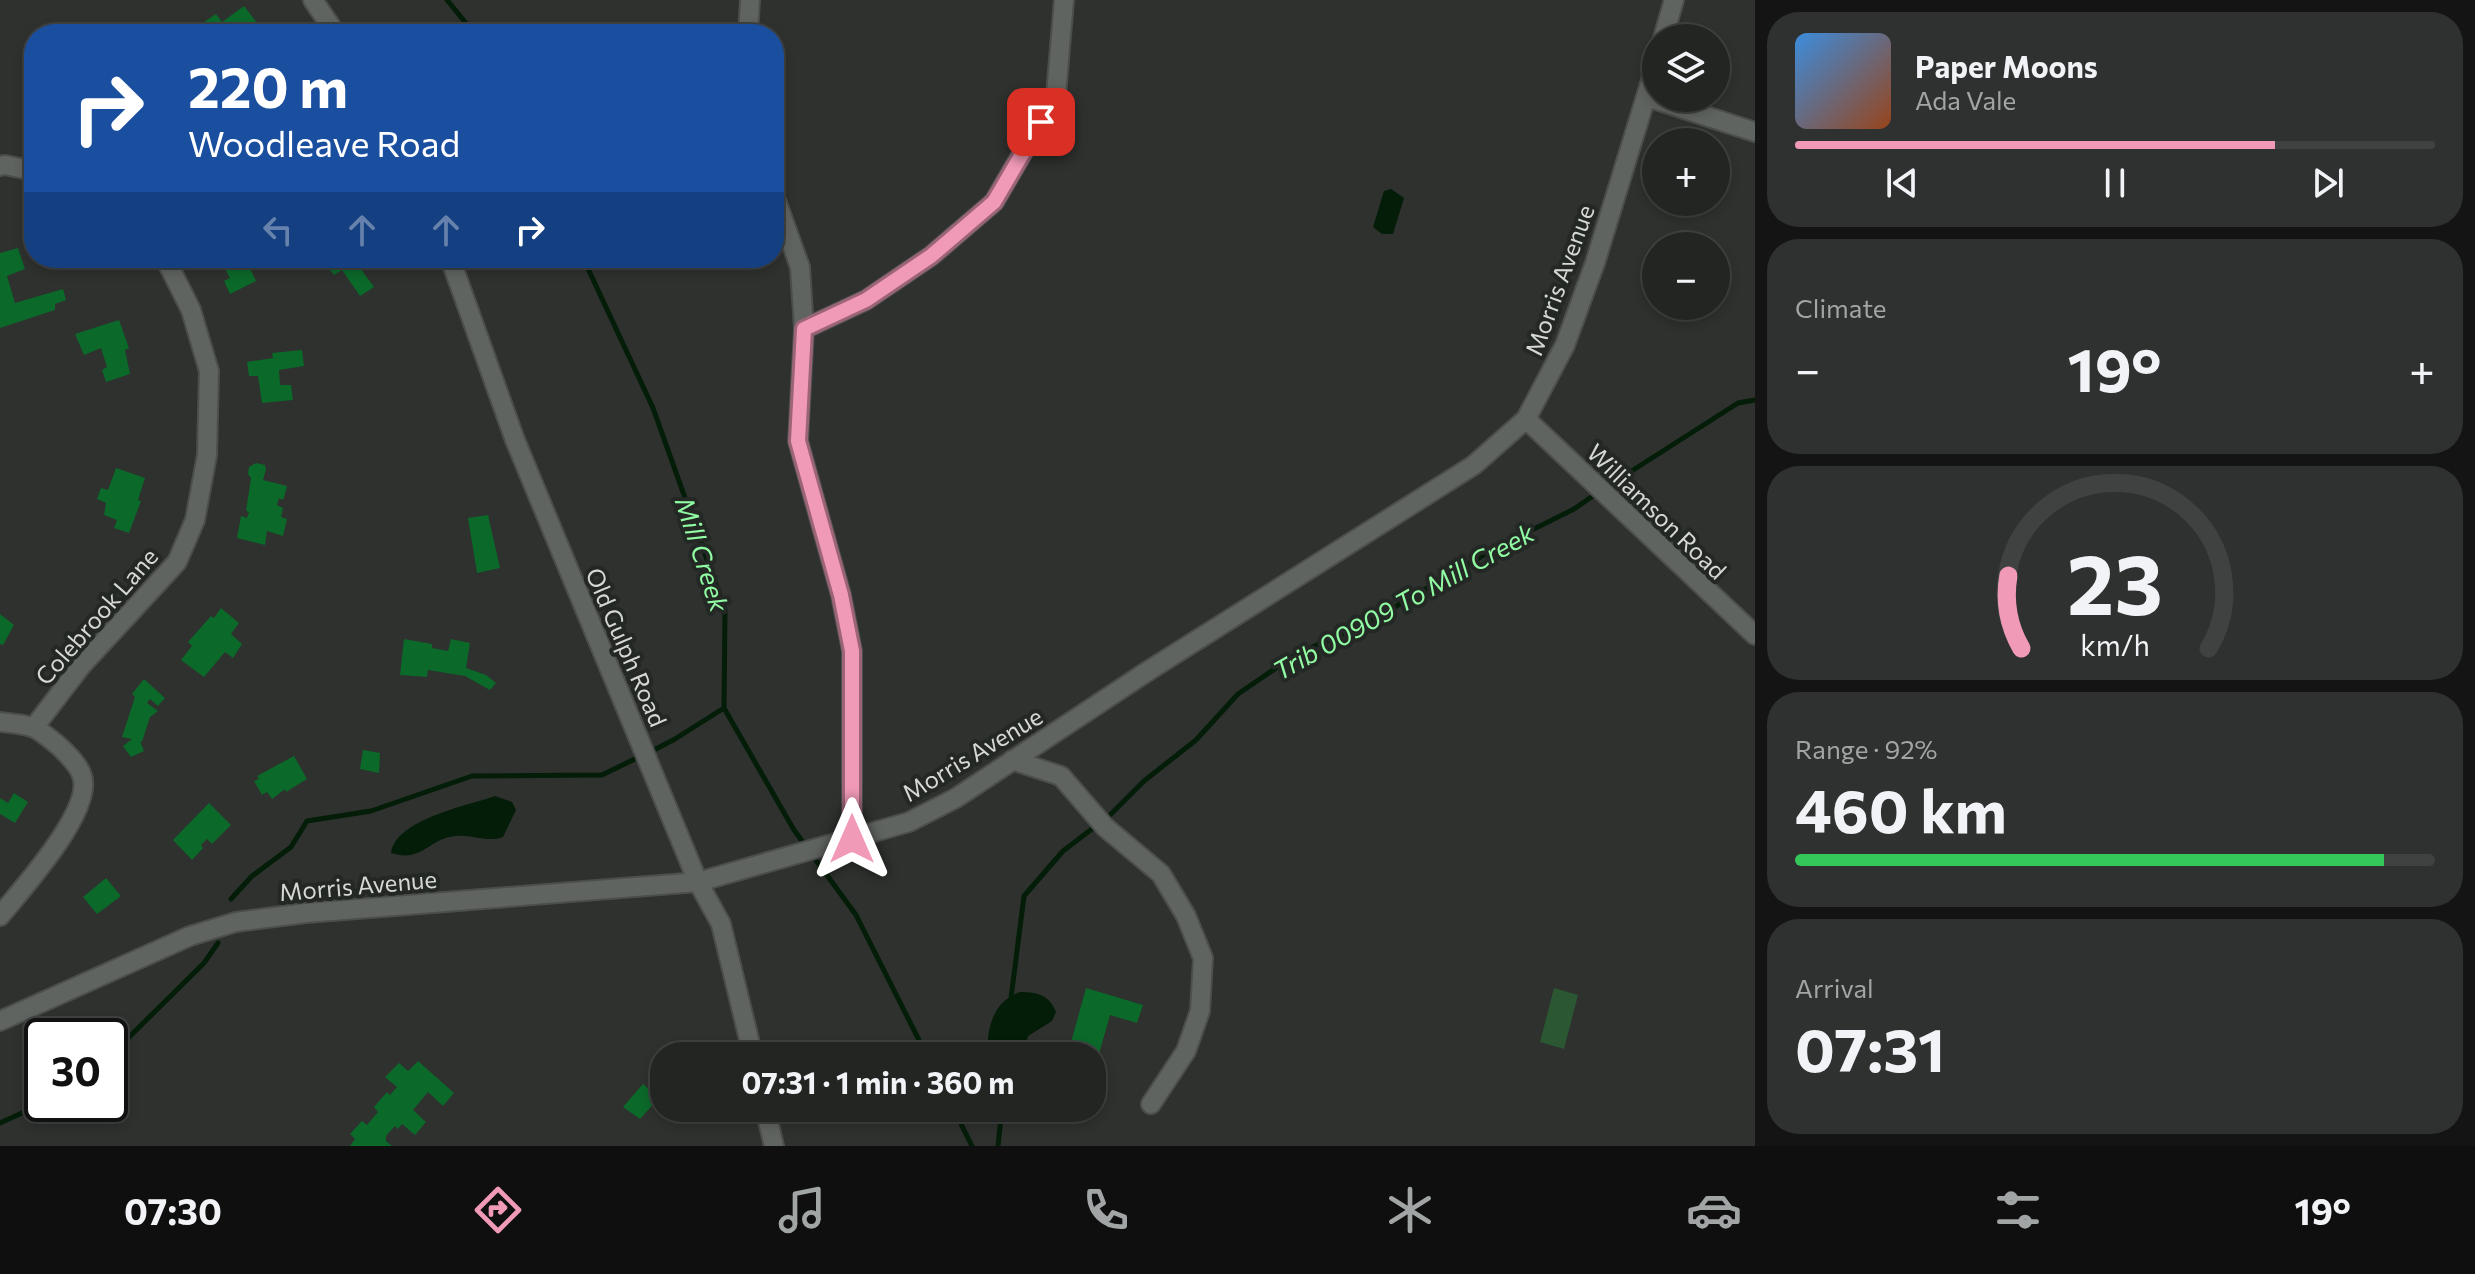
<!DOCTYPE html>
<meta charset="utf-8">
<style>
:root{--surface:#222522;--page:#2e312f;--text:#f1f3f6;--muted:#a2a5a5;--line:#3f4240;--accent:#f09ab7}
body{margin:0;font-family:Commissioner,sans-serif;background:var(--page);color:var(--text);height:100vh;display:flex;flex-direction:column;font-size:30px;white-space:nowrap}
*{box-sizing:border-box;margin:0}
p{font-size:26px;color:var(--muted)}
.icon{flex:none;width:44px;height:44px;fill:none;stroke:currentColor;stroke-width:2;stroke-linecap:round;stroke-linejoin:round}
.map{position:relative;flex:1;overflow:hidden}
.details{display:flex;flex-direction:column;gap:12px;padding:12px;background:#131413;width:720px}
.details>*{flex:none}
.guide{position:absolute;left:24px;top:24px;width:760px;height:244px;border-radius:32px;box-shadow:0 4px 12px #0003,0 0 0 2px var(--line);background:#1a4fa0;color:#fff;overflow:hidden}
.buttons{position:absolute;left:1642px;top:24px;display:grid;gap:16px}
.buttons a{display:grid;place-items:center;width:88px;height:88px;border-radius:50%;background:var(--surface);box-shadow:0 4px 12px #0003,0 0 0 2px var(--line);font-size:40px}
.speed{position:absolute;left:24px;top:1018px;display:flex;gap:16px;font-size:40px;font-weight:700;text-align:center}
.speed>*{display:grid;place-content:center;width:104px;height:104px;border-radius:50%;background:var(--surface);box-shadow:0 4px 12px #0003,0 0 0 2px var(--line);line-height:1}
.speed .limit{border:4px solid #111;border-radius:12px;background:#fff;color:#111}
.pin{position:absolute;display:grid;place-items:center;width:68px;height:68px;color:#fff;margin:-34px;border-radius:16px;box-shadow:0 4px 12px #0006}
.me{position:absolute;width:88px;margin:-44px;rotate:0deg;stroke-linejoin:round;filter:drop-shadow(0 0 6px #0008)}
.turn{display:flex;align-items:center;gap:28px;height:168px;padding:0 32px;font-size:36px}
.turn .icon{width:104px;height:104px;stroke-width:2.5}
.turn b{display:block;font-size:56px;line-height:68px}
.lanes{display:flex;align-items:center;height:76px;padding:0 32px;background:#0003;justify-content:center;gap:40px;direction:ltr}
.lanes .off{opacity:.35}
.big{font-size:60px;font-weight:700;line-height:1.1}
.details .card{flex:1;display:flex;flex-direction:column;justify-content:center;gap:12px;min-width:0;padding:0 28px;border-radius:32px;background:var(--page)}
.details .dial{align-items:center;gap:0}
.dial svg{height:208px;overflow:visible;fill:none;stroke:var(--line);stroke-width:7;stroke-linecap:round;text-anchor:middle}
.dial text{fill:var(--text);stroke:none}
.song{display:flex;align-items:center;gap:24px}
.cover{width:96px;height:96px;border-radius:12px;background:linear-gradient(135deg,hsl(210 70% 55%),hsl(20 70% 35%))}
.played{height:8px;border-radius:4px;background:linear-gradient(90deg,var(--accent) 75%,var(--line) 75%)}
.keys{display:flex;justify-content:space-around;direction:ltr}
.heat{display:flex;justify-content:space-between;align-items:center;font-size:44px;direction:ltr}
.charge{height:12px;border-radius:6px;background:linear-gradient(90deg,#34c759 92%,var(--line) 0)}
.trip{position:absolute;left:650px;top:1042px;width:456px;height:80px;border-radius:32px;background:var(--surface);box-shadow:0 4px 12px #0003,0 0 0 2px var(--line);font-weight:700;line-height:80px;text-align:center}
.tab-bar{display:flex;height:128px;justify-content:space-around;align-items:center;background:#0e0f0e;color:var(--muted)}
.tab-bar .icon{width:56px;height:56px}
.tab-bar .selected{color:var(--accent)}
.tab-bar b{font-size:36px;color:var(--text)}
main{display:flex;flex:1;min-height:0}
.map>svg:first-child{display:block}
.green{fill:#2b5733}
.water{fill:#041d09}
.lines{fill:none;stroke-linecap:round;stroke-linejoin:round}
.stream{stroke:#041d09;stroke-width:5}
.building{fill:#0b692a}
.minor-casing{stroke:#4c4e4c;stroke-width:22}
.minor{stroke:#606460;stroke-width:18}
.route-casing{stroke:#9c6477;stroke-width:20}
.route{stroke:#f09ab7;stroke-width:14}
.labels{text-anchor:middle;dominant-baseline:central;stroke-width:8;stroke-linejoin:round;paint-order:stroke}
.street-label{font-size:24px;fill:#d6d8d6;stroke:#242825}
.water-label{font-size:26px;font-style:italic;fill:#91fca3;stroke:#242825}
</style>
<main>
<div class="map">
<svg width="1755" height="1146" viewBox="0 0 1755 1146">
<rect width="100%" height="100%" fill="#2e312e"/>
<!-- green -->
<path class="green" d="M 1554,988 L 1578,995 L 1564,1049 L 1540,1042 Z"/>
<!-- water -->
<path class="water" d="M 1391,189 L 1404,198 L 1393,234 L 1382,234 L 1373,227 L 1384,191 Z
M 495,796 L 512,802 L 516,810 L 503,837 C 487,843 472,834 455,836 C 428,839 422,863 391,853 C 396,819 467,806 495,796 Z
M 1020,992 C 1038,992 1049,995 1056,1012 L 1052,1021 L 1028,1036 L 1026,1045 L 1033,1054 L 1040,1056 L 988,1056 C 986,1029 993,1001 1020,992 Z"/>
<g class="lines">
<!-- stream -->
<path class="stream" d="M 447,0 L 465,22 L 468,34
M 583,258 L 653,408 L 725,610 L 724,708 L 794,830 L 856,915 L 927,1056
M 1605,488 L 1738,403 L 1755,400
M 650,752 L 675,739 L 724,708
M 231,899 L 252,876 L 291,847 L 307,821 L 371,811 L 472,776 L 602,775 L 641,756
M 1011,998 L 1024,896 L 1063,851 L 1109,816 L 1144,781 L 1196,740 L 1238,694 L 1298,653 L 1364,625 L 1494,549 L 1574,509 L 1597,493
M 110,1056 L 204,963 L 218,943
M 953,1108 L 972,1146
M 0,1123 L 42,1104
M 998,1146 L 1002,1108"/>
</g>
<!-- building -->
<path class="building" d="M 244,6 L 258,24 L 249,31 L 251,34 L 211,34 L 204,22 L 216,14 L 222,22 Z
M 18,248 L 25,269 L 7,276 L 15,303 L 63,289 L 66,300 L 55,304 L 55,310 L 0,328 L 0,253 Z
M 219,258 L 245,258 L 256,281 L 230,294 L 224,281 L 230,278 Z
M 332,258 L 360,258 L 355,261 L 374,287 L 360,296 L 342,270 L 334,275 L 327,266 L 334,261 Z
M 119,320 L 129,348 L 125,350 L 130,374 L 106,382 L 102,370 L 107,367 L 101,348 L 84,355 L 75,334 Z
M 302,350 L 304,366 L 279,370 L 280,385 L 291,385 L 293,400 L 262,403 L 258,376 L 249,376 L 247,362 L 273,358 L 272,353 Z
M 256,463 L 265,465 L 266,469 L 263,480 L 287,486 L 284,498 L 282,500 L 279,498 L 277,505 L 283,508 L 281,517 L 287,519 L 283,536 L 267,531 L 265,545 L 237,538 L 241,516 L 247,518 L 249,512 L 246,511 L 251,478 L 248,474 L 249,467 Z
M 116,468 L 145,478 L 138,500 L 141,501 L 129,533 L 114,528 L 117,520 L 104,515 L 106,503 L 97,499 L 101,488 L 108,490 Z
M 488,515 L 500,568 L 477,573 L 468,518 Z
M 221,608 L 239,623 L 231,634 L 242,644 L 233,658 L 225,652 L 204,677 L 181,660 L 192,646 L 188,642 L 211,616 L 214,618 Z
M 0,614 L 14,625 L 3,645 L 0,644 Z
M 404,639 L 432,644 L 432,648 L 448,651 L 451,639 L 470,643 L 466,668 L 486,675 L 496,683 L 490,690 L 465,676 L 428,670 L 427,677 L 400,675 Z
M 144,679 L 165,698 L 158,706 L 150,699 L 147,703 L 158,711 L 150,717 L 142,742 L 140,741 L 144,751 L 131,757 L 123,746 L 132,739 L 122,737 L 135,697 L 132,694 Z
M 363,750 L 380,753 L 379,773 L 360,769 Z
M 294,756 L 307,779 L 286,792 L 285,789 L 272,799 L 267,792 L 262,795 L 254,781 L 259,779 L 257,776 Z
M 14,793 L 28,802 L 15,823 L 0,814 L 0,798 L 8,803 Z
M 209,803 L 231,825 L 212,844 L 207,839 L 201,845 L 203,848 L 192,860 L 173,840 Z
M 106,878 L 121,896 L 97,914 L 83,897 Z
M 1086,988 L 1143,1005 L 1137,1023 L 1110,1015 L 1099,1054 L 1070,1046 Z
M 418,1061 L 454,1093 L 443,1106 L 428,1092 L 413,1110 L 426,1122 L 415,1135 L 402,1124 L 398,1129 L 395,1126 L 386,1136 L 386,1141 L 392,1146 L 350,1146 L 355,1139 L 350,1134 L 362,1121 L 367,1125 L 378,1112 L 374,1107 L 387,1092 L 390,1095 L 397,1087 L 385,1077 L 399,1063 L 408,1071 Z
M 643,1084 L 659,1098 L 640,1119 L 623,1107 Z"/>
<g class="lines">
<defs>
<path id="minor" d="M 313,0 L 336,34
M 748,34 L 750,0
M 1663,38 L 1674,0
M 1647,97 L 1755,132
M 0,166 L 5,165 L 34,171
M 774,195 L 800,267 L 804,329 L 798,441 L 841,595 L 852,651 L 852,839
M 450,258 L 515,440 L 698,882 L 721,924 L 753,1056
M 804,329 L 866,300 L 931,256 L 994,202 L 1056,95 L 1064,0
M 1526,419 L 1755,635
M 0,722 C 34,726 33,724 60,747 C 68,755 79,765 82,776 C 94,810 22,889 0,916
M 35,726 L 81,666 L 177,562 L 195,520 L 207,455 L 209,371 L 191,310 L 165,258
M 1012,760 L 1061,776 L 1105,827 L 1161,874 L 1186,916 L 1203,958 L 1200,1011 L 1186,1051 L 1151,1104
M 0,1021 L 190,936 L 236,922 L 306,913 L 698,882 L 909,822 L 956,798 L 1148,671 L 1474,465 L 1526,419 L 1565,345 L 1595,263 L 1656,64
M 765,1108 L 774,1146"/>
</defs>
<!-- minor casing -->
<use href="#minor" class="minor-casing"/>
<!-- minor -->
<use href="#minor" class="minor"/>
</g>
<g class="lines">
<defs>
<path id="route" d="M 852,839 L 852,651 L 841,595 L 798,441 L 804,329 L 866,300 L 931,256 L 994,202 L 1041,122"/>
</defs>
<!-- route casing -->
<use href="#route" class="route-casing"/>
<!-- route -->
<use href="#route" class="route"/>
</g>
<g class="labels">
<!-- street labels -->
<g class="street-label">
<text transform="translate(1559 280) rotate(-70)">Morris Avenue</text>
<text transform="translate(1657 511) rotate(44)">Williamson Road</text>
<text transform="translate(96 616) rotate(-49)">Colebrook Lane</text>
<text transform="translate(627 647) rotate(67)">Old Gulph Road</text>
<text transform="translate(972 754) rotate(-31)">Morris Avenue</text>
<text transform="translate(358 885) rotate(-5)">Morris Avenue</text>
</g>
<!-- water labels -->
<g class="water-label">
<text transform="translate(703 554) rotate(72)">Mill Creek</text>
<text transform="translate(1403 601) rotate(-29)">Trib 00909 To Mill Creek</text>
</g>
</g>
</svg>
<div class="buttons">
<a><svg class="icon" aria-label="layers" viewBox="0 0 24 24"><path d="M12 4l9 5-9 5-9-5zM3 14l9 5 9-5"/></svg></a>
<a>+</a>
<a>−</a>
</div>
<div class="speed"><div class="limit">30</div></div>
<div class="pin" style="left:1041px;top:122px;background:#d93025"><svg class="icon" aria-label="arrive" viewBox="0 0 24 24"><path d="M6 21V4h12l-3 4 3 4H6"/></svg></div>
<svg class="me" style="left:852px;top:839px" viewBox="-20 -20 40 40"><path d="M0-17L14 15 0 8-14 15z" fill="#f09ab7" stroke="#fff" stroke-width="4"/></svg>
<div class="trip">07:31 · 1 min · 360 m</div>
<div class="guide">
<div class="turn"><svg class="icon" aria-label="right" viewBox="0 0 24 24"><path d="M7 20v-9h11M14 6l5 5-5 5"/></svg><div><b>220 m</b>Woodleave Road</div></div>
<div class="lanes"><svg class="icon off" aria-label="left" viewBox="0 0 24 24"><path d="M17 20v-9H6M10 6l-5 5 5 5"/></svg><svg class="icon off" aria-label="ahead" viewBox="0 0 24 24"><path d="M12 20V5M6 11l6-6 6 6"/></svg><svg class="icon off" aria-label="ahead" viewBox="0 0 24 24"><path d="M12 20V5M6 11l6-6 6 6"/></svg><svg class="icon" aria-label="right" viewBox="0 0 24 24"><path d="M7 20v-9h11M14 6l5 5-5 5"/></svg></div>
</div>
</div>
<section class="details">
<div class="card">
<div class="song"><i class="cover"></i><div><b>Paper Moons</b><p>Ada Vale</p></div></div>
<div class="played"></div>
<div class="keys"><svg class="icon" aria-label="previous" viewBox="0 0 24 24"><path d="M18 5L8 12l10 7zM5 5v14"/></svg><svg class="icon" aria-label="pause" viewBox="0 0 24 24"><path d="M8 5v14M16 5v14"/></svg><svg class="icon" aria-label="next" viewBox="0 0 24 24"><path d="M6 5l10 7-10 7zM19 5v14"/></svg></div>
</div>
<div class="card"><p>Climate</p>
<div class="heat"><a>−</a><b class="big">19°</b><a>+</a></div>
</div>
<div class="card dial"><svg viewBox="0 0 100 80">
<path d="M14 69A42 42 0 1 1 86 69"/>
<path d="M14 69A42 42 0 0 1 9 41" stroke="#f09ab7"/>
<text x="50" y="56" font-size="32" font-weight="700">23</text>
<text x="50" y="72" font-size="11">km/h</text>
</svg></div>
<div class="card"><p>Range · 92%</p><b class="big">460 km</b><div class="charge"></div></div>
<div class="card"><p>Arrival</p><b class="big">07:31</b></div>
</section>
</main>
<nav class="tab-bar">
<b>07:30</b>
<svg class="icon selected" aria-label="directions" viewBox="0 0 24 24"><path d="M12 3l9 9-9 9-9-9zM9 14v-3h6M13 9l2 2-2 2"/></svg>
<svg class="icon" aria-label="music" viewBox="0 0 24 24"><path d="M9 18V5l10-2v13"/><circle cx="6" cy="18" r="3"/><circle cx="16" cy="16" r="3"/></svg>
<svg class="icon" aria-label="phone" viewBox="0 0 24 24"><path d="M5 4h4l2 5-3 2q2 4 5 5l2-3 5 2v4C11 20 4 13 5 4z"/></svg>
<svg class="icon" aria-label="climate" viewBox="0 0 24 24"><path d="M12 3v18M4 7l16 10M4 17L20 7"/></svg>
<svg class="icon" aria-label="car" viewBox="0 0 24 24"><path d="M5 17H2v-5l4-1 3-4h7l3 4 3 1v5h-3M9 17h6M6 11h13"/><circle cx="7" cy="17" r="2"/><circle cx="17" cy="17" r="2"/></svg>
<svg class="icon" aria-label="filters" viewBox="0 0 24 24"><path d="M4 7h16M4 17h16"/><circle cx="9" cy="7" r="2"/><circle cx="15" cy="17" r="2"/></svg>
<b>19°</b>
</nav>
